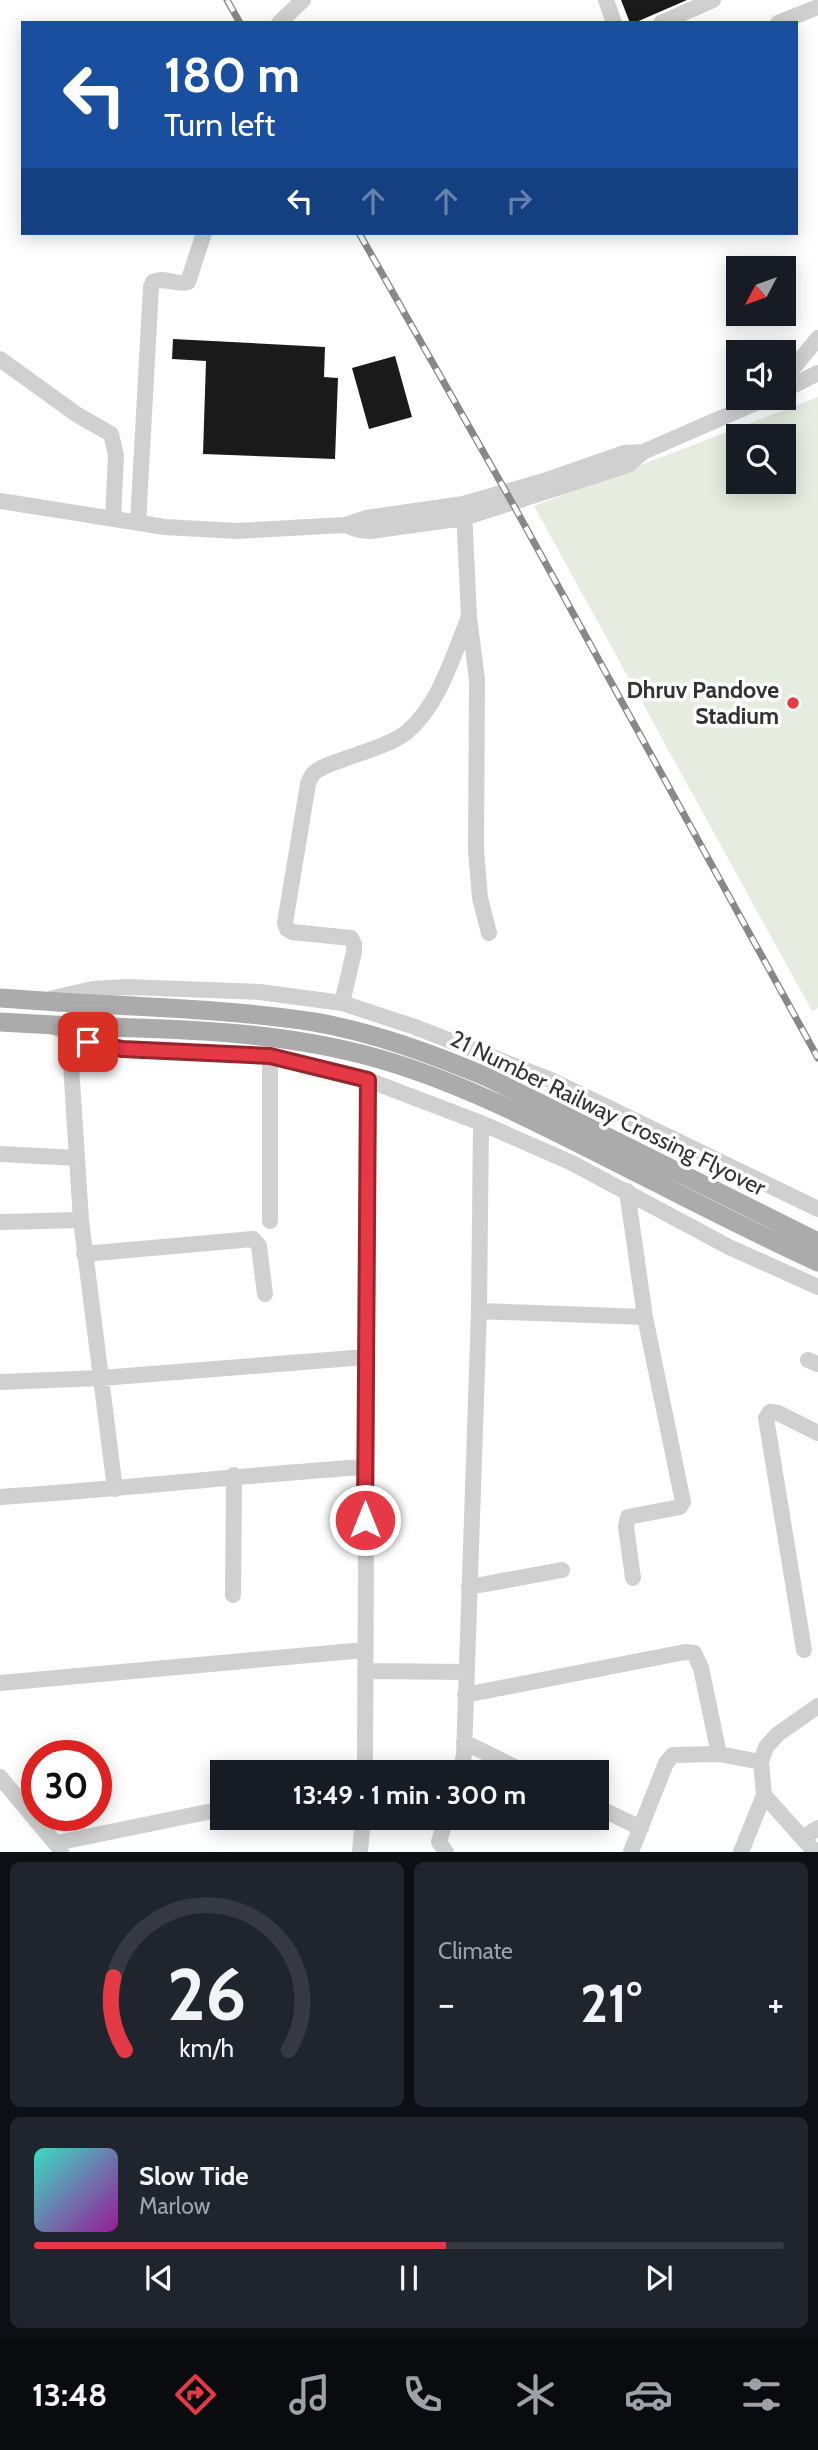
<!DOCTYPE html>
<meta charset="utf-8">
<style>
:root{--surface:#171b24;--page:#20242c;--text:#f1f3f6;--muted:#9ea1a6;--line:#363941;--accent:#e63946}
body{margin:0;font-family:Cabin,sans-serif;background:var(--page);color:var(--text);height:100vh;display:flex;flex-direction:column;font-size:26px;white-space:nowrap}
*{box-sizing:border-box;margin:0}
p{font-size:23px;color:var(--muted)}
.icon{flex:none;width:38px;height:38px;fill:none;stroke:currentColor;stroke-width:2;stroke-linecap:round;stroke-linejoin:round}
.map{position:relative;height:1852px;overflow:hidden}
.details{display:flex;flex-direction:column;gap:10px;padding:10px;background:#0d0f14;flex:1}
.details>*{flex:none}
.top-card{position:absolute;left:21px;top:21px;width:777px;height:214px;border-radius:0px;box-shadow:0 4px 18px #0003;background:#1a4fa0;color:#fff;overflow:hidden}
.needle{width:46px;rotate:229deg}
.tools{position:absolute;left:726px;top:256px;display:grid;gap:14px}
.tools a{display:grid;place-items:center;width:70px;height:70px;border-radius:0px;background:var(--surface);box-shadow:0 4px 18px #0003;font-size:35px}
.speed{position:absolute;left:21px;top:1740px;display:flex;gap:14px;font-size:35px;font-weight:700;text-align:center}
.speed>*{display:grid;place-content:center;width:91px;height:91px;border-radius:50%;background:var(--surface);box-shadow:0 4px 18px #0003;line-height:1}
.speed .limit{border:10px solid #d22;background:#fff;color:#111}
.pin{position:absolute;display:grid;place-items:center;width:60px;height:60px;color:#fff;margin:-30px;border-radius:14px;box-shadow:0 4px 10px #0006}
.me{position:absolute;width:77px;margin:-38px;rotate:0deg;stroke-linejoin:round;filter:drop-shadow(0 0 5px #0008)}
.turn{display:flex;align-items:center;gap:24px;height:147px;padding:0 28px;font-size:32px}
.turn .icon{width:91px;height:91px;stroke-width:2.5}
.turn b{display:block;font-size:49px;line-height:60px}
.lanes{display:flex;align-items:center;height:66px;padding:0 28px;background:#0003;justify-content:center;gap:35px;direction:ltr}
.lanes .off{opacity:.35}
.big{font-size:52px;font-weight:800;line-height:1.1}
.details .widget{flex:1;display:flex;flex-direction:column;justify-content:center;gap:10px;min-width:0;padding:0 24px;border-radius:10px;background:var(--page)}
.details .dial{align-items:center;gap:0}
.dial svg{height:182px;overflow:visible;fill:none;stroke:var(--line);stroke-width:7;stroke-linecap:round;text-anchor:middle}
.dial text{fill:var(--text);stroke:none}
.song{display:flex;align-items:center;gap:21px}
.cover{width:84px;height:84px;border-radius:10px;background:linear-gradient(135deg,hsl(170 70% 55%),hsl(300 70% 35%))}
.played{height:7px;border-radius:4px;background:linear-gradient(90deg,var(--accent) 55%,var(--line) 55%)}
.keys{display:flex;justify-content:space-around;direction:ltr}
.heat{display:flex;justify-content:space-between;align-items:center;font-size:38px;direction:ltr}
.details .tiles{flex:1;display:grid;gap:10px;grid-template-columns:1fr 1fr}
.widget:last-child{grid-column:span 2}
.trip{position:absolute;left:210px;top:1760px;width:399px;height:70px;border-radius:0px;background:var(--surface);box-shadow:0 4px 18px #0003;font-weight:800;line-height:70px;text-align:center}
.dock{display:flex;height:112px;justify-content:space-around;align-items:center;background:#090b0e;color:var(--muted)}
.dock .icon{width:49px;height:49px}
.dock .on{color:var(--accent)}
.dock b{font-size:32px;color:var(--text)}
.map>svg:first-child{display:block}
.green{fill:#e6ecdf;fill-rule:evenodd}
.building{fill:#1a1a1a}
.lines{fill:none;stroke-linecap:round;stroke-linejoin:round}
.minor{stroke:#d0d0d0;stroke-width:16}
.major{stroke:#ababab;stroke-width:19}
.rail-casing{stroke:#888;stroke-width:7}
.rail{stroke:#fff;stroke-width:4.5;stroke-dasharray:13;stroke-linecap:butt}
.major-bridge{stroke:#ababab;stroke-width:19}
.route-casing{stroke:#96252e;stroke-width:18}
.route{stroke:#e63946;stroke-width:12}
.poi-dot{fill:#e63946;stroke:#fff;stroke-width:2.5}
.labels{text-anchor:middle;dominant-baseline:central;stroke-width:7;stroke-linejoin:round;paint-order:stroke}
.poi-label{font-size:23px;font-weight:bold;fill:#333;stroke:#fff;text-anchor:end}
.street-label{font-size:23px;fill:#333;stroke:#fff}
</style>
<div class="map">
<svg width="818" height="1852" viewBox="0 0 818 1852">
<rect width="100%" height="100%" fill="#fff"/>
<!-- green -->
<path class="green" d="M 818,397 L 818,1008 L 812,1011 L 534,506 ZM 738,436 L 784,436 L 784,481 L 738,481 Z"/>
<!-- building -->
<path class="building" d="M 621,0 L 687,0 L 634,23 L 630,23 Z
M 173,339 L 325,347 L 324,377 L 338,378 L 335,459 L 203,454 L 206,361 L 172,359 Z
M 395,356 L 412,417 L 369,429 L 352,368 Z"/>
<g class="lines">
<!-- minor -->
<path class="minor" d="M 606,0 L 614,23
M 279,23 L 303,0
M 661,23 L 713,0
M 778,23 L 818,7
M 0,359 L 76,414 L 111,434 L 116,455 L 113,519
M 784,379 L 818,338
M 784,390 L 818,373
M 0,501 L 165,527 L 237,531 L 345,525 L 366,518 L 463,504 L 544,481 L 624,453 L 643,452
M 464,511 L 469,617 L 477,680 L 476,850 L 480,898 L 489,933
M 138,523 L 151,287 L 153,282 C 165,276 176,286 188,282 L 204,233
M 345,525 L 359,530 L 370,531 L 464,518 L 628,465 L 643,452 L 769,397
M 53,998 L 93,989 L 127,987 L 260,992 L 342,1003 L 415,1027 L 551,1080 L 818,1209
M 342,1003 L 354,952 L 354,944 L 351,938 L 292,932 L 287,929 L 285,923 L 308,784 C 308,783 312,775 313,774 C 324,761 383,751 407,732 C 440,704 453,655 469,617
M 54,1027 L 88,1042 L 122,1049 L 270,1056 L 368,1080 L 481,1123 L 572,1163 L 729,1247 L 818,1287
M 69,1034 L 81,1220 L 115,1489
M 270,1056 L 270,1221
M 0,1154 L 77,1158
M 627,1191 L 645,1317 L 683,1502 L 680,1507 L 628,1517 L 626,1527 L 633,1578
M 0,1222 L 81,1220
M 84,1254 L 253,1239 L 259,1246 L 265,1294
M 479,1311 L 645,1317
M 808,1360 L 818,1364
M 0,1382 L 101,1378 L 366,1357
M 0,1497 C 122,1489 243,1475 365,1467
M 469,1587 L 562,1570
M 233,1595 L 234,1475
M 804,1650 L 766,1418 L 770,1412 L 778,1413 L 818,1433
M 365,1671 L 467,1672
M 0,1683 L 365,1650
M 465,1695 L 685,1652 L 694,1653 L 701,1668 L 719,1754
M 464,1742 L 527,1773
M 365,1773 L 368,1080
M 460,1773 L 464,1755 L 479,1311 L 481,1123
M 0,1777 L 61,1850
M 764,1795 L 815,1852
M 597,1807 L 641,1828
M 446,1818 L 439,1842 L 446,1852
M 803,1838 L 818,1828
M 56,1843 L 222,1809
M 360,1852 L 363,1818
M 631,1852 L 666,1763 L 673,1755 L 719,1754 L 761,1762
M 741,1852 L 764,1795 L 761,1762 L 766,1747 L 778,1734 L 818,1706"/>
<!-- major -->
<path class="major" d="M 0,998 L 58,1002
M 0,1022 L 72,1026"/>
<defs>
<path id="rail" d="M 227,0 L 240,23
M 359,233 L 514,506 L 818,1058"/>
</defs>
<!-- rail casing -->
<use href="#rail" class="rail-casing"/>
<!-- rail -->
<use href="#rail" class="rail"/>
<!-- major-bridge -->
<path class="major-bridge" d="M 58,1002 C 143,1007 230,1009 314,1022 C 373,1032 432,1054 487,1077 L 818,1242
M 72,1026 C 174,1029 276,1030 376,1058 C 451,1079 521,1114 590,1149 C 666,1187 741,1227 818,1262"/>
</g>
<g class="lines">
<defs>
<path id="route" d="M 88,1042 L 122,1049 L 270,1056 L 368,1080 L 365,1520"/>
</defs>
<!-- route casing -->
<use href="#route" class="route-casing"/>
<!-- route -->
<use href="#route" class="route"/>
</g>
<!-- markers -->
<circle class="poi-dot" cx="793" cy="703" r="7"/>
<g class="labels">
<!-- poi labels -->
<g class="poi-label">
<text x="779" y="690">Dhruv Pandove<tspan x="779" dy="26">Stadium</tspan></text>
</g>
<!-- street labels -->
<g class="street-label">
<text transform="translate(608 1113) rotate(26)">21 Number Railway Crossing Flyover</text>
</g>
</g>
</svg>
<div class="tools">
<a><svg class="needle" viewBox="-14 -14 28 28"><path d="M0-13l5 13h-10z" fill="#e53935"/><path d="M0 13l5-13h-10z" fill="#9ea1a6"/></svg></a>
<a><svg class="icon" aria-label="sound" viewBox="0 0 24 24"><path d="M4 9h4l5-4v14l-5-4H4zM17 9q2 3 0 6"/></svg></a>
<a><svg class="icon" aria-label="search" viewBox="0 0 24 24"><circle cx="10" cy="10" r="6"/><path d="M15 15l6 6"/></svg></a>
</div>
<div class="speed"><div class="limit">30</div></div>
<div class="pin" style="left:88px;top:1042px;background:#d93025"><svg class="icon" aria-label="arrive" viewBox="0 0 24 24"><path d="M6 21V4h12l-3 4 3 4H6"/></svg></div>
<svg class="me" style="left:365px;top:1520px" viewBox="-20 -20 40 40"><circle r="17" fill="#e63946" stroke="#fff" stroke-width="3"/><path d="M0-11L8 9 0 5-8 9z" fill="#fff"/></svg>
<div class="trip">13:49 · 1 min · 300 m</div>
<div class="top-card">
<div class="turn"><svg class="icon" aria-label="left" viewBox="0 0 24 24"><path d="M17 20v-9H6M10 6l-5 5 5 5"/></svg><div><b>180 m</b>Turn left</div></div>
<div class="lanes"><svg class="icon" aria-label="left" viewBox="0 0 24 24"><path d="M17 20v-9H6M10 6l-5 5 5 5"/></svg><svg class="icon off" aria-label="ahead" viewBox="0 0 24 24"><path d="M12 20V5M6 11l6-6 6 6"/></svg><svg class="icon off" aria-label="ahead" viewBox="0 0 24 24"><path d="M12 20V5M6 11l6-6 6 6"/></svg><svg class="icon off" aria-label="right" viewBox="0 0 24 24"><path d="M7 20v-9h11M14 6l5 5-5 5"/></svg></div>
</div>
</div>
<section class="details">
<div class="tiles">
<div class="widget dial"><svg viewBox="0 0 100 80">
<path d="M14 69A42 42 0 1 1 86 69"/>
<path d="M14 69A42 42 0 0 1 9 37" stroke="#e63946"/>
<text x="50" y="56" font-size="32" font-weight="700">26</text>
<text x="50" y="72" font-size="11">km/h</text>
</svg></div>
<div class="widget"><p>Climate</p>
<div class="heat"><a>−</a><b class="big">21°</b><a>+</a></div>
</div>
<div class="widget">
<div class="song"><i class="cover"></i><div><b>Slow Tide</b><p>Marlow</p></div></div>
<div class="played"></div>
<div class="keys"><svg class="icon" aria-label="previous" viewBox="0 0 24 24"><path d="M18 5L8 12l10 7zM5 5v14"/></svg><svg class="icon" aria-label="pause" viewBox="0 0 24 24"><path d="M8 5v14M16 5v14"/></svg><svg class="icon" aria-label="next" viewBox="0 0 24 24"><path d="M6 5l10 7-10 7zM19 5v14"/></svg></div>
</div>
</div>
</section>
<nav class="dock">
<b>13:48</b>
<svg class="icon on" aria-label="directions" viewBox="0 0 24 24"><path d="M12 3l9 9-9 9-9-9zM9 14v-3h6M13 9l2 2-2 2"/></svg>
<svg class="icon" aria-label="music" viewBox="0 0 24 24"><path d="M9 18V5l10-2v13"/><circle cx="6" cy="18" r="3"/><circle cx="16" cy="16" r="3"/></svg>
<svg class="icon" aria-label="phone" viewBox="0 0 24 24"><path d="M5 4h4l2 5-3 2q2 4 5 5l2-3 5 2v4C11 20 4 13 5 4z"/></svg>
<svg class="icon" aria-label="climate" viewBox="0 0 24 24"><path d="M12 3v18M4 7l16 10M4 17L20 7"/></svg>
<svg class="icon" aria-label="car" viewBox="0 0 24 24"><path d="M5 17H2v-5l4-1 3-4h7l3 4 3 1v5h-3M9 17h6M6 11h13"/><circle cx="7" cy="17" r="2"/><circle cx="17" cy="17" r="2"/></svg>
<svg class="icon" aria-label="filters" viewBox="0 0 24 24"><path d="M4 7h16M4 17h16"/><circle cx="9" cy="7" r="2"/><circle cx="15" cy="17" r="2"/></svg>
</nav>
